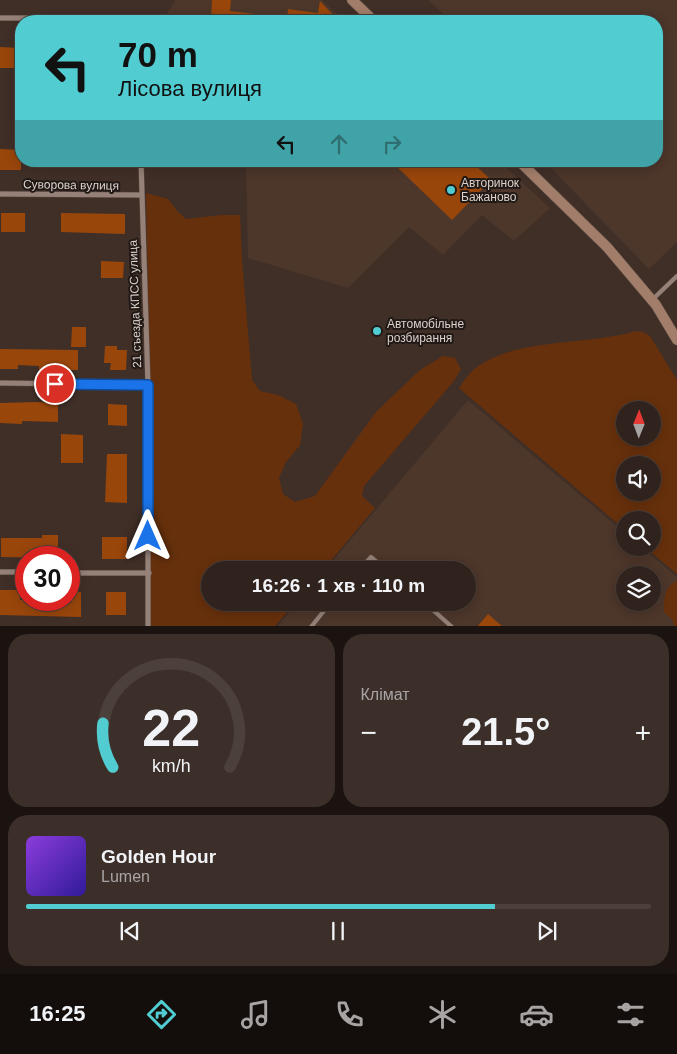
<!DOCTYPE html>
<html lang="uk">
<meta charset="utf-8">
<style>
:root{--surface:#30231d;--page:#3c2f2a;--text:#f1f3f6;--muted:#a8a4a4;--line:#4b403b;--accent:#51ccd1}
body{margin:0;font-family:Helvetica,sans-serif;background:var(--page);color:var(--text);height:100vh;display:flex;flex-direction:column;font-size:19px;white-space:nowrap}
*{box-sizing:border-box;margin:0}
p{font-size:16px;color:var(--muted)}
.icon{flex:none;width:28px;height:28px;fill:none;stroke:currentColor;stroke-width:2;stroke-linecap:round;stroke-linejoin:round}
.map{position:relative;height:626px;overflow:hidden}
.side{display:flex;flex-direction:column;gap:8px;padding:8px;background:#1a1310;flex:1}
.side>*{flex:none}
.hud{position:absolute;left:15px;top:15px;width:648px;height:152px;border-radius:20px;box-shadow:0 2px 12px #0003,0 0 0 1px var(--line);background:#51ccd1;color:#111;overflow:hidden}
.needle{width:32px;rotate:1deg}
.controls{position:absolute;left:616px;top:401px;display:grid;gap:10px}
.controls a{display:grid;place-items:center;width:45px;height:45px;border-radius:50%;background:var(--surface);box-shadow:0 2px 12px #0003,0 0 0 1px var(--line);font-size:25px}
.speed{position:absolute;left:15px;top:546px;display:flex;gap:10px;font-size:25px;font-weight:700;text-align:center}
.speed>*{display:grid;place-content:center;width:65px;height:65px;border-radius:50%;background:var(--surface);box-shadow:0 2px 12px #0003,0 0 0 1px var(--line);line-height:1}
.speed .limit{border:8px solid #d22;background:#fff;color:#111}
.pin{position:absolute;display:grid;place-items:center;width:42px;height:42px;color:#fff;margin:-21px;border:2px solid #fff;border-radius:50%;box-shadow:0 1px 5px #0007}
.me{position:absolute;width:55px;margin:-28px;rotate:0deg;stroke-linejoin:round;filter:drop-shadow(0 0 4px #0008)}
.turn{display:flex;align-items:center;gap:18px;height:105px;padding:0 20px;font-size:22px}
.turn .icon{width:65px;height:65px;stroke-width:2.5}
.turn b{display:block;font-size:35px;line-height:42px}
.lanes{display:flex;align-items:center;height:48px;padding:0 20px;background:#0003;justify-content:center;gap:25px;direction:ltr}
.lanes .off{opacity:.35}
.big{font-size:38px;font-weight:700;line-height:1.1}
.side .card{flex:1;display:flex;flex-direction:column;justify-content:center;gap:8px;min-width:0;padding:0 18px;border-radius:20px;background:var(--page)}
.side .dial{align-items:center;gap:0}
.dial svg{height:130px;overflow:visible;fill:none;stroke:var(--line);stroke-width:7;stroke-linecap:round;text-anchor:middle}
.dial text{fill:var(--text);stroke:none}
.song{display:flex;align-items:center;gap:15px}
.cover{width:60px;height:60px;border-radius:8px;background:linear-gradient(135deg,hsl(270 70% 55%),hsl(250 70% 35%))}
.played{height:5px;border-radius:2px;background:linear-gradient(90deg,var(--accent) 75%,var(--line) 75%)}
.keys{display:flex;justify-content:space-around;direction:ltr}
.heat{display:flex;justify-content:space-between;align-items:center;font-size:28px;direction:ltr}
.side .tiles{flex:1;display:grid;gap:8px;grid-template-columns:1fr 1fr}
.card:last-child{grid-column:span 2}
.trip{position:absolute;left:201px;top:561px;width:275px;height:50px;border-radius:25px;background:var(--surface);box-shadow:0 2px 12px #0003,0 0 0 1px var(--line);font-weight:700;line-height:50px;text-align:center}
.menu{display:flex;height:80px;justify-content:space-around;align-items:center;background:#130e0c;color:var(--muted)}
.menu .icon{width:35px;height:35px}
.menu .on{color:var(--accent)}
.menu b{font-size:22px;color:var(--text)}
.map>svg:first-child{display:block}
.built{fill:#4d362a;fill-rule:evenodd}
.green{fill:#67300c;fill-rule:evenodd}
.building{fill:#99460b}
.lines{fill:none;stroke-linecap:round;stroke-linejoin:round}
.lane-casing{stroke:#594b44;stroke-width:5}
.street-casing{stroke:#594b44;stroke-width:6}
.secondary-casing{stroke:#594b44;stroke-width:11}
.lane{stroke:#958177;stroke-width:4}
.street{stroke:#958177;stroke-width:5}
.secondary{stroke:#a27d6a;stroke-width:10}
.route-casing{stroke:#114b97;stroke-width:12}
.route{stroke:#1a73e8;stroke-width:9}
.poi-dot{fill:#51ccd1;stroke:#211915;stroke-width:2}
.labels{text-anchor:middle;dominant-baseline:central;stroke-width:4;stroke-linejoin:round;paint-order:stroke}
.poi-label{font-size:12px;fill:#dcd1cb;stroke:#211915;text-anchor:start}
.street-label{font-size:12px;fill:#dcd1cb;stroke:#211915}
</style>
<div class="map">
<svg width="677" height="627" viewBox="0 0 677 627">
<rect width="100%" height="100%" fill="#402f27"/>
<!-- built -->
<path class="built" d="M 175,0 L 322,0 L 345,21 L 167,21 L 164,19 Z
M 428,0 L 677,0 L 677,242 L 649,269 L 544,161 L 656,161 L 656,21 L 451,21 Z
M 246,161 L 499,161 L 550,208 L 514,241 L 482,215 L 443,255 L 409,227 L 348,288 L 248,258 Z
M 468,400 L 625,533 L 625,548 L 642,548 L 677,577 L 677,626 L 277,627 L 297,603 L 468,602 L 468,570 L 325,570 ZM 625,575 L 652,575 L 652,602 L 625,602 Z"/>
<!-- green -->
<path class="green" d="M 146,193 L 168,199 L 177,211 L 186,219 L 222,215 L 240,215 L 242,260 L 252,380 L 260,391 L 278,395 L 296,404 L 303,424 L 300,445 L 286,462 L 279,478 L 283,494 L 295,502 L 315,496 L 376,412 L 420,370 L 443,356 L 455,358 L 461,369 L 454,381 L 364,486 L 362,496 L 375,508 L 323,570 L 210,570 L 210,602 L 295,603 L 275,626 L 151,626 L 150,385 Z
M 636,331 L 643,332 L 650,336 L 677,380 L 677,574 L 646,548 L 652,548 L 652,520 L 625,520 L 625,530 L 459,388 C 463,382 468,375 473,370 C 513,337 587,346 636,331 ZM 625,410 L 652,410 L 652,438 L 625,438 ZM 625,465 L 652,465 L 652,492 L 625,492 Z
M 677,581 L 677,626 L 675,627 L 672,619 L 664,612 C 664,600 664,586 677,581 Z"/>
<!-- building -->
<path class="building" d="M 212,0 L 231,0 L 230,11 L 255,14 L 255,21 L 211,21 Z
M 320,1 L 339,21 L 287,21 L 288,9 L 318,13 Z
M 0,47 L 21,48 L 21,68 L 0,68 Z
M 0,149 L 21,150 L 21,170 L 0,170 Z
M 391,161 L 471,161 L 491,180 L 452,220 Z
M 1,213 L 25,213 L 25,232 L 1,232 Z
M 61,213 L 125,214 L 125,234 L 61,232 Z
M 101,261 L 124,262 L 123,278 L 101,278 Z
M 72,327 L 86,327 L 86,347 L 71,347 Z
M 105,346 L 117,346 L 117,350 L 127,350 L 126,370 L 110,370 L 111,363 L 104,363 Z
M 0,349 L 78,350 L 78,370 L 39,370 L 39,366 L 18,365 L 18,369 L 0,369 Z
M 36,402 L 58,403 L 58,422 L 22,421 L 22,424 L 0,423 L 0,403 Z
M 108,404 L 127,405 L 127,426 L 108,425 Z
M 61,434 L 83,435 L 83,463 L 61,463 Z
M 107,454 L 127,454 L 127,503 L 105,502 Z
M 42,535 L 58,535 L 58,558 L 1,557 L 1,538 L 42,538 Z
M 102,537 L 127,537 L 127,559 L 102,559 Z
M 0,590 L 20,590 L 20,600 L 69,600 L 69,592 L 81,592 L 81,617 L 0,615 Z
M 106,592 L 126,592 L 126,615 L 106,615 Z
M 488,614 L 503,627 L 477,627 Z"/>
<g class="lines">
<defs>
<path id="lane" d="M 652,300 L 677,276
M 359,570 L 371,557 L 386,570
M 424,602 L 452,627
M 311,627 L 331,602"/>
<path id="street" d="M 0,18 L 141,18 L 141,21
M 141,161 L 148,385 L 148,627
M 0,194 L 141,195
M 0,383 L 148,385
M 0,572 L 26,572
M 69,573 L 149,573"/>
<path id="secondary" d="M 352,0 L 374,21
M 519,161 L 607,247 L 656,305 L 677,340"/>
</defs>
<!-- lane casing -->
<use href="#lane" class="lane-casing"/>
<!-- street casing -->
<use href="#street" class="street-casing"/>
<!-- secondary casing -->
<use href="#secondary" class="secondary-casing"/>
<!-- lane -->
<use href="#lane" class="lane"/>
<!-- street -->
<use href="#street" class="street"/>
<!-- secondary -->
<use href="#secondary" class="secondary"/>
</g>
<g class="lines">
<defs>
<path id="route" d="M 55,384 L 148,385 L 148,536"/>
</defs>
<!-- route casing -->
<use href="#route" class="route-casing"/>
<!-- route -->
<use href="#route" class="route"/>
</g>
<!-- markers -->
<g class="poi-dot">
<circle cx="451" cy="190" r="5"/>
<circle cx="377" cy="331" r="5"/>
</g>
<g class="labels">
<!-- poi labels -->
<g class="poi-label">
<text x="461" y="183">Авторинок<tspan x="461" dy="14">Бажаново</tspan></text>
<text x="387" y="324">Автомобільне<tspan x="387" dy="14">розбирання</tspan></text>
</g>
<!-- street labels -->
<g class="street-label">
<text transform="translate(71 185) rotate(1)">Суворова вулиця</text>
<text transform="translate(135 304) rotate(-92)">21 съезда КПСС улица</text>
</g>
</g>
</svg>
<div class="controls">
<a><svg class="needle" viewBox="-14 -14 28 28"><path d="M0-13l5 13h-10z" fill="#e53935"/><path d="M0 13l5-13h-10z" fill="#a8a4a4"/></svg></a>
<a><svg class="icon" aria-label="sound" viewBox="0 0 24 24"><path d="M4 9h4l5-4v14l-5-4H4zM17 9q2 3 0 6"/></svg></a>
<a><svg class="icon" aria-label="search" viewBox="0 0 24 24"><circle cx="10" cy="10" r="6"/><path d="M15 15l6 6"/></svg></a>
<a><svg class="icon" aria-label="layers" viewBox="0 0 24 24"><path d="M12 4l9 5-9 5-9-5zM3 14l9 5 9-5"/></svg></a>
</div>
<div class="speed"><div class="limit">30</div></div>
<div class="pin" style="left:55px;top:384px;background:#d93025"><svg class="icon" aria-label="arrive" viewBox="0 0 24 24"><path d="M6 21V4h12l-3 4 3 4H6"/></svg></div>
<svg class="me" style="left:148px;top:536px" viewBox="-20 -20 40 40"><path d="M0-17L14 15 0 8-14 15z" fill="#1a73e8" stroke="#fff" stroke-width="4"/></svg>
<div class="trip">16:26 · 1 хв · 110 m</div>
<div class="hud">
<div class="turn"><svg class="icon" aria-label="left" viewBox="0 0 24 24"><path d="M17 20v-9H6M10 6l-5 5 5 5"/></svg><div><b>70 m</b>Лісова вулиця</div></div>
<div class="lanes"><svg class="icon" aria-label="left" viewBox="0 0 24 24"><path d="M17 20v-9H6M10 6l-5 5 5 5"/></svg><svg class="icon off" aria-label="ahead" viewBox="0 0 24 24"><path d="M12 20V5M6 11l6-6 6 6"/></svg><svg class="icon off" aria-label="right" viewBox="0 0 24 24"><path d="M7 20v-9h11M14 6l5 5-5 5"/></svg></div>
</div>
</div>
<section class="side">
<div class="tiles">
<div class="card dial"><svg viewBox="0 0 100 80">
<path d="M14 69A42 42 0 1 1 86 69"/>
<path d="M14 69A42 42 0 0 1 8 42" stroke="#51ccd1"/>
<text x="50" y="56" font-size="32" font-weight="700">22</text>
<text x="50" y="72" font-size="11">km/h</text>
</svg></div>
<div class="card"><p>Клімат</p>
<div class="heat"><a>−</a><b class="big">21.5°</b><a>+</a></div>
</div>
<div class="card">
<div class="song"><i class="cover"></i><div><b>Golden Hour</b><p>Lumen</p></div></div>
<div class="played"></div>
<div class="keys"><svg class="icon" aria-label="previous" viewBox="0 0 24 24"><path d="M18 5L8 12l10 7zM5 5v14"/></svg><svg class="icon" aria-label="pause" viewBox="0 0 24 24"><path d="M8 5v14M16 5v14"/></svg><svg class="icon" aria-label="next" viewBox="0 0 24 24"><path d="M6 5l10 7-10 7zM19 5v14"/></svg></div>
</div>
</div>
</section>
<nav class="menu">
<b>16:25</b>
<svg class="icon on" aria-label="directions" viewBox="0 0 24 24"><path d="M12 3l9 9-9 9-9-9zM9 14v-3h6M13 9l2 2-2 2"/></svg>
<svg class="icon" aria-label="music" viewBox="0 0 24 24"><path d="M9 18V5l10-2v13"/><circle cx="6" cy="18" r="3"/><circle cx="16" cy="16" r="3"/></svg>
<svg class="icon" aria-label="phone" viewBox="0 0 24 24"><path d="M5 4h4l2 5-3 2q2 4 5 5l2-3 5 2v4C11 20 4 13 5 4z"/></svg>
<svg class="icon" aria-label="climate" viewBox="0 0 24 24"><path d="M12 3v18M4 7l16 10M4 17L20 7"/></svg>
<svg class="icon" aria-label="car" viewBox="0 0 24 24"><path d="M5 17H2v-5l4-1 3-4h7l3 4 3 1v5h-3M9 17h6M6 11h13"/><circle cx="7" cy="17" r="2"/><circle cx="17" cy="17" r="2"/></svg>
<svg class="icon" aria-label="filters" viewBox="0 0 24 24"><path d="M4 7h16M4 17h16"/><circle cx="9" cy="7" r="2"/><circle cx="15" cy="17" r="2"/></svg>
</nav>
